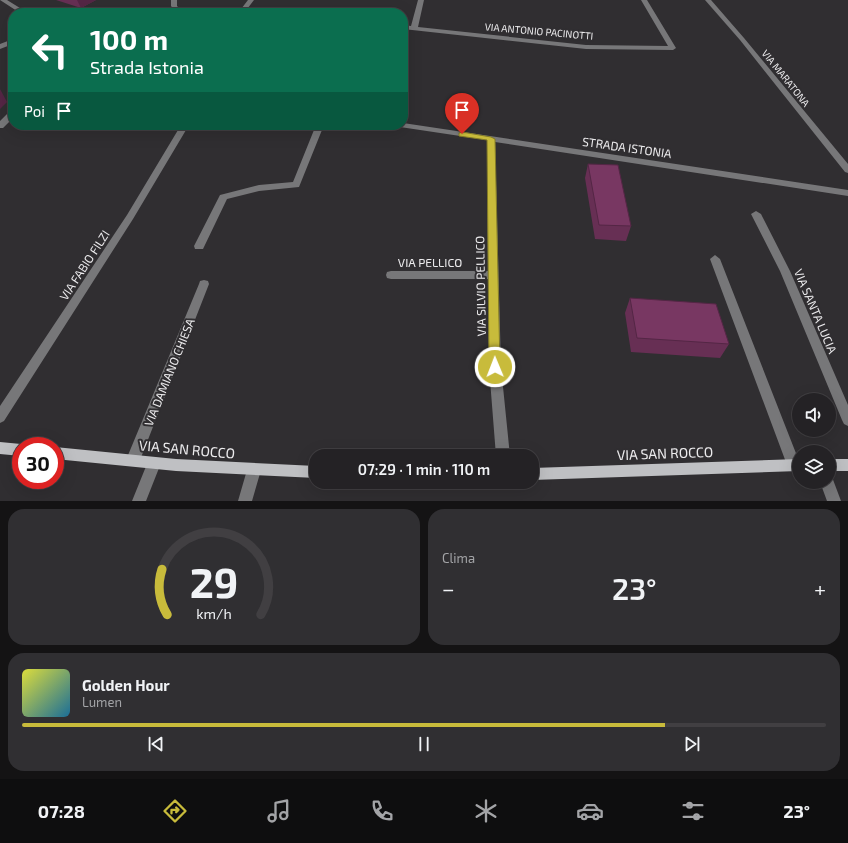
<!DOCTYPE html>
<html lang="it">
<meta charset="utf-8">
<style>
:root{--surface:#242225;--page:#302f32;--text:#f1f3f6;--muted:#a3a4a7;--line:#413f42;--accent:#c8bb3b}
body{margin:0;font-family:"Exo 2",sans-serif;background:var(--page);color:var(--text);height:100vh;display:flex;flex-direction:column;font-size:15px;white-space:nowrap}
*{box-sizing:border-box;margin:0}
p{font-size:13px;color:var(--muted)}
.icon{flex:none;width:22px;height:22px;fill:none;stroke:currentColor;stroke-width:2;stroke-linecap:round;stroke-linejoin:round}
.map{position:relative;height:501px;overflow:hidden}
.sheet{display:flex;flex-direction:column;gap:8px;padding:8px;background:#141314;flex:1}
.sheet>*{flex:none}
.guide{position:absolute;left:8px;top:8px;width:400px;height:122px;border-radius:16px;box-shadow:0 4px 16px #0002,0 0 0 1px var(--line);background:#0b6e4f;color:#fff;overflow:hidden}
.tools{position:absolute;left:792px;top:393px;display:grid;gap:8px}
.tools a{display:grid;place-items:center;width:44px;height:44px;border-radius:50%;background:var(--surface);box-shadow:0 4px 16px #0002,0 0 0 1px var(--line);font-size:20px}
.speed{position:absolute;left:12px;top:437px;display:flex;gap:8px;font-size:20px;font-weight:700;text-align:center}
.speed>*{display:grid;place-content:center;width:52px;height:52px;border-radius:50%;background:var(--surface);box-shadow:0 4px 16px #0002,0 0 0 1px var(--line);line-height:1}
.speed .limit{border:6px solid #d22;background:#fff;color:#111}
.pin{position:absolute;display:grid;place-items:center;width:34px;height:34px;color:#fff;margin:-41px -17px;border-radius:50% 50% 50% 0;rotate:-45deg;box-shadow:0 0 4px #0007}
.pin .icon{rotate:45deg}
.me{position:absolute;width:44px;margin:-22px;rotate:359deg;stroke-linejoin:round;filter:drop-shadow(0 0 3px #0008)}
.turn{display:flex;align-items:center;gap:14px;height:84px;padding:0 16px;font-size:18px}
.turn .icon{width:52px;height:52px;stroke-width:2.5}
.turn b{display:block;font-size:28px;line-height:34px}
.then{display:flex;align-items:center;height:38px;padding:0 16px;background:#0003;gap:8px;font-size:15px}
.big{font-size:30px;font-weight:600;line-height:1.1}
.sheet .tile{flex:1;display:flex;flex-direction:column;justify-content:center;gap:6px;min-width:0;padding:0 14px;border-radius:16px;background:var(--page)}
.sheet .dial{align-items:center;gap:0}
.dial svg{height:104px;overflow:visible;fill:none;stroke:var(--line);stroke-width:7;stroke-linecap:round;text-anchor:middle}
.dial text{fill:var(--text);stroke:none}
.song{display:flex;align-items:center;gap:12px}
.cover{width:48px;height:48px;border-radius:6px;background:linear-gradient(135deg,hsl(60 70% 55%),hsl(200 70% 35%))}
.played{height:4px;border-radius:2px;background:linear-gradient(90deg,var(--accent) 80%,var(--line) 80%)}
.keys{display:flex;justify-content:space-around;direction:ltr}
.heat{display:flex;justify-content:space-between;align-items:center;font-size:22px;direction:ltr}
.sheet .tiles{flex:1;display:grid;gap:8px;grid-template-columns:1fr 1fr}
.tile:last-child{grid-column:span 2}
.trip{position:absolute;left:309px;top:449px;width:230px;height:40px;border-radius:16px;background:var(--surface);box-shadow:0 4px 16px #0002,0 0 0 1px var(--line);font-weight:600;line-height:40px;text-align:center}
.tabs{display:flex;height:64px;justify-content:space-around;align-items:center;background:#0e0e0f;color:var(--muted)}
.tabs .icon{width:28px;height:28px}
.tabs .current{color:var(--accent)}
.tabs b{font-size:18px;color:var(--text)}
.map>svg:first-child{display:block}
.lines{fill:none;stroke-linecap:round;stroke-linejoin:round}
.minor{fill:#777779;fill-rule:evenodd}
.major{fill:#bfc0c3;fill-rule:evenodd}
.wall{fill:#672f54}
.shaded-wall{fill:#542645}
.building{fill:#783762;stroke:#542645}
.route{fill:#c8bb3b;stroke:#827a26}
.labels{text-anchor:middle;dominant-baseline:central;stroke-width:4;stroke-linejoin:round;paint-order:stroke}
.far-street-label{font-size:10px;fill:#ecebed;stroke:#302e31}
.street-label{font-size:12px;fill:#ecebed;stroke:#302e31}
.near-street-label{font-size:14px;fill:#ecebed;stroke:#302e31}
</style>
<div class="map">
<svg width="848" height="501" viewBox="0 0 848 501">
<rect width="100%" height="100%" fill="#302e31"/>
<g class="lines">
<!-- minor -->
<path class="minor" d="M 0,0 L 7,0 L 28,13 L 20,13 Z
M 171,0 L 177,0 L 177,6 L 179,8 L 198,13 L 175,11 L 171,6 Z
M 248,0 L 254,0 L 244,13 L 238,13 Z
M 418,0 L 424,0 L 418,27 L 586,45 L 668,46 L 641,0 L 647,0 L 676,48 L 673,50 L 586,49 L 403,29 L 403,25 L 411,26 Z
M 705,0 L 711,0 L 744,38 L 848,164 L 848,173 L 845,172 L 740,40 Z
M 13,39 L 13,44 L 0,49 L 0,44 Z
M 10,111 L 13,111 L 13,118 L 3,128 L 0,128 L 0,121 Z
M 403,123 L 848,190 L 848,196 L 495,142 L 501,367 L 510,456 L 496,456 L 489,367 L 488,279 L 391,279 L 387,278 L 386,275 L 387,272 L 391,271 L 488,271 L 487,140 L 400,127 L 399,125 L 403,125 Z
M 181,125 L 189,125 L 133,219 L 4,421 L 0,423 L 0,406 L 127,215 Z
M 316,125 L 324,125 L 299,187 L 259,191 L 227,199 L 203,249 L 195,249 L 194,246 L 220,195 L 259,185 L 293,182 Z
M 756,211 L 761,214 L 790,271 L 848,405 L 848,426 L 844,424 L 842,420 L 780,271 L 751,214 Z
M 715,255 L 720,259 L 799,461 L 799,469 L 794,471 L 789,469 L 787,465 L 710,259 Z
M 204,280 L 208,281 L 209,284 L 140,460 L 138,464 L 133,466 L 128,464 L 126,460 L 199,284 L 200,281 Z
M 154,457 L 159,459 L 161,463 L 146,501 L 132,501 L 149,459 Z
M 254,464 L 259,466 L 261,470 L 252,501 L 238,501 L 247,470 L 249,466 Z
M 829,476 L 832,477 L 841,501 L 827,501 L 820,482 L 829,482 Z"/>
<!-- major -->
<path class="major" d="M 0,442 L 21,444 L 26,446 L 21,446 L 21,456 L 0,454 Z
M 55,447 L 176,459 L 316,466 L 316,478 L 176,471 L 55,459 Z
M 799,459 L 799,471 L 532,480 L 532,468 Z
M 829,459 L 848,459 L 848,471 L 829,471 Z"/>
</g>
<!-- wall -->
<path class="wall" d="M 56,0 L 96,0 L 81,8 Z
M 588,164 L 631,226 L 626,241 L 595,239 L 585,178 Z
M 630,298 L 729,344 L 720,358 L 631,352 L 625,313 Z"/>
<!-- shaded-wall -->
<path class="shaded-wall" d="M 77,0 L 96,0 L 81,8 Z
M 0,89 L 7,102 L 0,109 Z"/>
<!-- building -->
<path class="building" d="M 588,164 L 618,165 L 631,226 L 599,225 Z
M 630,298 L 716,304 L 729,344 L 637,338 Z"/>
<!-- route -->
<path class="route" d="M 462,132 L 491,137 L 495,139 L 500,367 L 499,370 L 491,370 L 489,367 L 487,140 L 459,136 L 459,133 Z"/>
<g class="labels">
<!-- far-street labels -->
<g class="far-street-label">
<text transform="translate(539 31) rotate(5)">VIA ANTONIO PACINOTTI</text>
<text transform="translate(786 78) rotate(51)">VIA MARATONA</text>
</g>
<!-- street labels -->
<g class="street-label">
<text transform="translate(627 147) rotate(8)">STRADA ISTONIA</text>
<text x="430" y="262">VIA PELLICO</text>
<text transform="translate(84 265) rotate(-57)">VIA FABIO FILZI</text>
<text transform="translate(480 286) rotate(-91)">VIA SILVIO PELLICO</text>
<text transform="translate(816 311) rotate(67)">VIA SANTA LUCIA</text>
<text transform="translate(169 372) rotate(-68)">VIA DAMIANO CHIESA</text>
</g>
<!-- near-street labels -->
<g class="near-street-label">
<text transform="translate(187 449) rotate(5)">VIA SAN ROCCO</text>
<text transform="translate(665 453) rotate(-2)">VIA SAN ROCCO</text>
</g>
</g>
</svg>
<div class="tools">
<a><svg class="icon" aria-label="sound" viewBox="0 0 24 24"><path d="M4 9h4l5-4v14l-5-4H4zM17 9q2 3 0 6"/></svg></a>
<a><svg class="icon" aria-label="layers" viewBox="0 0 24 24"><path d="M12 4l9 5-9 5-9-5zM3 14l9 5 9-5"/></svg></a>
</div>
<div class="speed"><div class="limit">30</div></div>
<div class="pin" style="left:462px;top:134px;background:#d93025"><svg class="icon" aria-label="arrive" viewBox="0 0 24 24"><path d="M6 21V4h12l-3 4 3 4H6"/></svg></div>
<svg class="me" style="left:495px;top:367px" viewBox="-20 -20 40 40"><circle r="17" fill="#c8bb3b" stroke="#fff" stroke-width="3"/><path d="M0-11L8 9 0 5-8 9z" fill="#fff"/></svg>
<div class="trip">07:29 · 1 min · 110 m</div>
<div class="guide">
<div class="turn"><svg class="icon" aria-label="left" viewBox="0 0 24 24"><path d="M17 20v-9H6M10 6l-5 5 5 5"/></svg><div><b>100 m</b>Strada Istonia</div></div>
<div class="then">Poi<svg class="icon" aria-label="arrive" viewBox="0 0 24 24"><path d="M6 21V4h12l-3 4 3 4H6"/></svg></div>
</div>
</div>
<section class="sheet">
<div class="tiles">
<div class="tile dial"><svg viewBox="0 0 100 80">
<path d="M14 69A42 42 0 1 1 86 69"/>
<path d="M14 69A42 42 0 0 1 10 34" stroke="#c8bb3b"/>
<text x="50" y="56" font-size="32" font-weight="700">29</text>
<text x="50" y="72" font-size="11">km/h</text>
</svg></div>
<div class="tile"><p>Clima</p>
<div class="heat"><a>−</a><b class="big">23°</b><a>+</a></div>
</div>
<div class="tile">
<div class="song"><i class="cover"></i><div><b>Golden Hour</b><p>Lumen</p></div></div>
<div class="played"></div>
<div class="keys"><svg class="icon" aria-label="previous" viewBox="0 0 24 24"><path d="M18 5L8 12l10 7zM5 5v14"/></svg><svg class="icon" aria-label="pause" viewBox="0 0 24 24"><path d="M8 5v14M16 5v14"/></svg><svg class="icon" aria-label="next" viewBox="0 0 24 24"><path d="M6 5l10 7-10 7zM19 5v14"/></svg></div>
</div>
</div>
</section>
<nav class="tabs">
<b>07:28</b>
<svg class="icon current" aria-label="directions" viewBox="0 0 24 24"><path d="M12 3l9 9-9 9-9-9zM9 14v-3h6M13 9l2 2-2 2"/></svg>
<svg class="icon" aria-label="music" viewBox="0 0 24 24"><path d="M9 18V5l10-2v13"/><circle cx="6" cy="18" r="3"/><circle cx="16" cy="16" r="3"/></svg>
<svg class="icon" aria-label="phone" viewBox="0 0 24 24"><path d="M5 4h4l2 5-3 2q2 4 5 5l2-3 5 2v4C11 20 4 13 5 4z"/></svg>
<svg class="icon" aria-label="climate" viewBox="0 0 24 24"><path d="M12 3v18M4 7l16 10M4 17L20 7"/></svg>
<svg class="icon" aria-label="car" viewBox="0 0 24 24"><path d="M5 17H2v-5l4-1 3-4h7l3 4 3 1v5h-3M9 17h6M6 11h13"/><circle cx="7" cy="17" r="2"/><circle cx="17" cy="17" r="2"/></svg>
<svg class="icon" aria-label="filters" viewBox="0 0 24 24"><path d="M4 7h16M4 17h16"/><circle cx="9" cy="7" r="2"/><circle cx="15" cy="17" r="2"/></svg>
<b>23°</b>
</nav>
